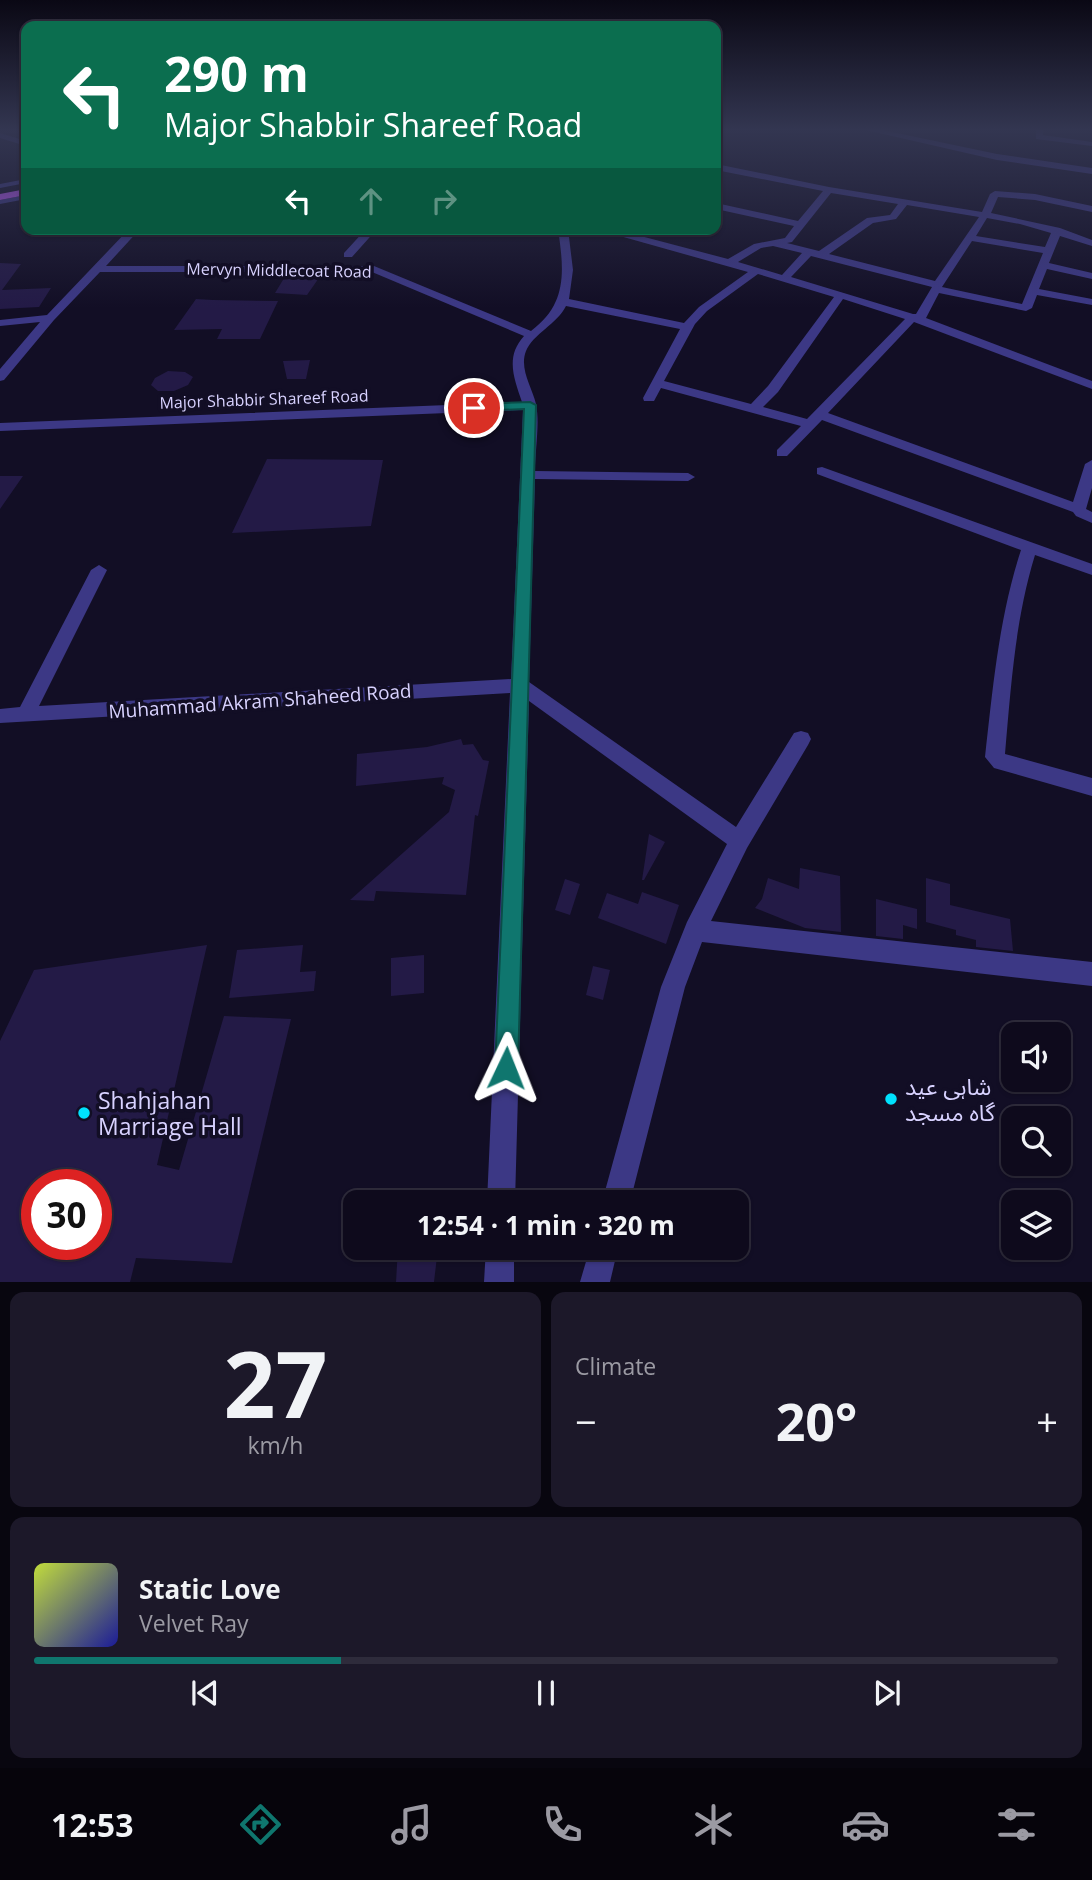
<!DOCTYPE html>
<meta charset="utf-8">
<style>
:root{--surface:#0e0a1c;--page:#1c1829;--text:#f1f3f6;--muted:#9b9aa3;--line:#2e2b3b;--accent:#0f766e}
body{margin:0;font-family:"Open Sans","Noto Sans Arabic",sans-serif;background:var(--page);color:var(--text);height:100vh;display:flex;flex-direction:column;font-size:26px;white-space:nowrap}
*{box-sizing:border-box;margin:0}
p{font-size:23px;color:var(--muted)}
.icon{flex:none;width:38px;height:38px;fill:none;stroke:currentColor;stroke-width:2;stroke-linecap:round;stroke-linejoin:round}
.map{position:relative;height:1282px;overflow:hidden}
.side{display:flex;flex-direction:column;gap:10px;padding:10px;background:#08060f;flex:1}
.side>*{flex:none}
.hud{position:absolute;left:21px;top:21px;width:700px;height:214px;border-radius:14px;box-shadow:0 2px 5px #0004,0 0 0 2px var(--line);background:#0b6e4f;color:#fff;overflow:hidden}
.controls{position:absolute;left:1001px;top:1022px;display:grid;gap:14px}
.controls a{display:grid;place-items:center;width:70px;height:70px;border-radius:14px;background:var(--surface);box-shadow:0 2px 5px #0004,0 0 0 2px var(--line);font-size:35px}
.speed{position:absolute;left:21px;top:1169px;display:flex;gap:14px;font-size:35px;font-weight:700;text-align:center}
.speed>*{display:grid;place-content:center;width:91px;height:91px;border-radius:50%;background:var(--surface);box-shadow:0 2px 5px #0004,0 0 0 2px var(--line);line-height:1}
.speed .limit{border:10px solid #d22;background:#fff;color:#111}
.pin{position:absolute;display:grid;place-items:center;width:60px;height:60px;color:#fff;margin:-30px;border:4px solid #fff;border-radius:50%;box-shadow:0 2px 7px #0007}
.me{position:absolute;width:77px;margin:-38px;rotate:2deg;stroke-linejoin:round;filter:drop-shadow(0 0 5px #0008)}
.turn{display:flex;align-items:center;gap:24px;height:147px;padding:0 28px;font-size:32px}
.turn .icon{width:91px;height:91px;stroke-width:2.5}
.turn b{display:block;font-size:49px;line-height:60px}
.lanes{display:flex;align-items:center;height:66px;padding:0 28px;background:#0003;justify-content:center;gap:35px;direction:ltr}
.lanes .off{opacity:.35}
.big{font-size:52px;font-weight:700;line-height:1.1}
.side .widget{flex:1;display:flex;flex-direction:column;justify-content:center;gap:10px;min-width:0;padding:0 24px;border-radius:14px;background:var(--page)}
.side .dial{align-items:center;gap:0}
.dial b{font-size:91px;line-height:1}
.song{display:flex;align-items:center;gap:21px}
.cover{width:84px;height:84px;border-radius:10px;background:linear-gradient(135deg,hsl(70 70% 55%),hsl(240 70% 35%))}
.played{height:7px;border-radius:4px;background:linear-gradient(90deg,var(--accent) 30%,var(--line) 30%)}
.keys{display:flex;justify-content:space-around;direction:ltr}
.heat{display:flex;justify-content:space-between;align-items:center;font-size:38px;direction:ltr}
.side .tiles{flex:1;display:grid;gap:10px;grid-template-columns:1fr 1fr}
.widget:last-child{grid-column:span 2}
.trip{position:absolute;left:343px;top:1190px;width:406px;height:70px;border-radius:14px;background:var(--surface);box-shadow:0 2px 5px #0004,0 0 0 2px var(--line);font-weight:700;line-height:70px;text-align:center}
.menu{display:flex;height:112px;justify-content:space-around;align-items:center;background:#06040b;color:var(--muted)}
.menu .icon{width:49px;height:49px}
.menu .selected{color:var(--accent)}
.menu b{font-size:32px;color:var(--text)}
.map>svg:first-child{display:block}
.building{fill:#231a46;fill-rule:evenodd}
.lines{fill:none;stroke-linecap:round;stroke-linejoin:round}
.service{fill:#3c3885;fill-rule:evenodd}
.minor{fill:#3c3885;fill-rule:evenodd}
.tertiary{fill:#3c3885;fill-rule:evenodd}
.primary{fill:#c359ff;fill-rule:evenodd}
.route{fill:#0f766e;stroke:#0a4d48;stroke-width:2}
.poi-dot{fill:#00e1fd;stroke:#120e25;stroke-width:2.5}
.labels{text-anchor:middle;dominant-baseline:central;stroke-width:7;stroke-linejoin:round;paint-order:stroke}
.far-street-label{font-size:16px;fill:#d8d2ff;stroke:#120e25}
.street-label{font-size:19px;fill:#d8d2ff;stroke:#120e25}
.near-poi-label{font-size:23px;fill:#d8d2ff;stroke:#120e25;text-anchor:start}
</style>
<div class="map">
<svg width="1092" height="1282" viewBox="0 0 1092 1282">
<rect width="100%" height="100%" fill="#120e25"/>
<!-- building -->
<path class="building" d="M 0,263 L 21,264 L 2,290 L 51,288 L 39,307 L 0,309 Z
M 286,275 L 321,275 L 307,295 L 275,293 Z
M 196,299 L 213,300 L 278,301 L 260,339 L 217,339 L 222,329 L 174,330 Z
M 310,360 L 306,379 L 287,379 L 283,361 Z
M 168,371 L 185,372 L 193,377 L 188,385 L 174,391 L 158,391 L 151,385 L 155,378 Z
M 267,459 L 383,460 L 371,526 L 232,533 Z
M 0,476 L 23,476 L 0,509 Z
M 461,739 L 463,745 L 473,744 L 483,760 L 489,761 L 478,816 L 475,815 L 466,895 L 376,891 L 374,901 L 350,900 L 449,812 L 455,790 L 442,784 L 444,777 L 356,786 L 357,754 L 427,747 Z
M 649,834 L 665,842 L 644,880 L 642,880 Z
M 800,868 L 840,876 L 841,932 L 805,928 L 755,908 L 762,899 L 768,878 L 799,889 Z
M 926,878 L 950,884 L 950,905 L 1010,919 L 1013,951 L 976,947 L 976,940 L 956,935 L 956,930 L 926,922 Z
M 565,879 L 580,884 L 570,915 L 555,910 Z
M 642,892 L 679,905 L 666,944 L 598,918 L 607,893 L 638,904 Z
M 876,899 L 917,909 L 917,929 L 903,925 L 903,939 L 876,936 Z
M 207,945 L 157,1165 L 179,1170 L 224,1016 L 291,1019 L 232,1263 L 136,1258 L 130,1282 L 0,1282 L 0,1041 L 34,970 ZM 37,1185 L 96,1185 L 96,1244 L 37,1244 Z
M 303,945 L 300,972 L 316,971 L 314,991 L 229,998 L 237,950 Z
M 424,955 L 424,993 L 391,996 L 391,958 Z
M 593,966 L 610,970 L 603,1000 L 586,995 Z
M 398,1248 L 438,1248 L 434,1282 L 396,1282 Z"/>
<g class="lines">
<!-- service -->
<path class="service" d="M 26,179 L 26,183 L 0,188 L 0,184 Z
M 26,195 L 26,199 L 0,204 L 0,200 Z"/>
<!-- minor -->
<path class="minor" d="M 1036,128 L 1044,128 L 1043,135 L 1092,142 L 1092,146 L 1036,139 Z
M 716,164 L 829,187 L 982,212 L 990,194 L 995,191 L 1035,194 L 1092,206 L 1092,212 L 1035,200 L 998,197 L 991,213 L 1060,228 L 1092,240 L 1092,246 L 1060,236 L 1049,263 L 1092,273 L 1092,279 L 1047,269 L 1039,289 L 1092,299 L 1092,305 L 1037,295 L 1032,308 L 1026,311 L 939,293 L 926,318 L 1092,381 L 1092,389 L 914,322 L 828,413 L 1073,502 L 1085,464 L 1092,460 L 1092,488 L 1086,509 L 1092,512 L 1092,523 L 1076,516 L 1073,512 L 822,420 L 787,456 L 777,456 L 777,450 L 801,426 L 661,388 L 654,401 L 644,401 L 643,398 L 680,329 L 566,306 C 557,324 533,334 526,351 C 519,369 532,387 536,404 C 540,424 535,450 535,471 L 688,473 L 695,477 L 688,481 L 535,479 L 529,682 L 736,827 L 794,733 L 801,731 L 808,733 L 811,739 L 808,745 L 747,848 L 711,921 L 1092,962 L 1092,986 L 702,942 L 685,987 L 630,1202 L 602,1202 L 661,987 L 687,922 L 727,844 L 529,701 L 515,1202 L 487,1202 L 510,693 L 0,723 L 0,709 L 20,707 L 91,570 L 99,565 L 107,570 L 39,706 L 511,679 L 523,410 L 0,431 L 0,423 L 522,402 C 514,378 505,357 524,336 L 372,272 L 100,272 L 54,320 L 4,380 L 0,381 L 0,369 L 40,322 L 0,326 L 0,320 L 47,315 L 129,229 L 140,229 L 106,266 L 374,266 L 531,331 C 568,304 564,270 558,229 L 568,229 L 573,270 L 569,299 L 684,323 L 699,307 L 748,272 L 595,229 L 614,229 L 728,259 L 754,244 L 785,238 L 794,226 L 716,209 L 716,203 L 798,221 L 823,191 L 716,170 ZM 831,193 L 898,204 L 890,215 L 867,218 L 819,251 L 787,243 L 792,242 ZM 907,205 L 979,217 L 935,281 L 829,254 L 873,223 L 896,219 ZM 987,218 L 1020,224 L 1051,233 L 1045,247 L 976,236 ZM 972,241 L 1043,253 L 1022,304 L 942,287 ZM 773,246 L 802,253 L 782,275 L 738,262 L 761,248 ZM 811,256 L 932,287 L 916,314 L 913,314 L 791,277 ZM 758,274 L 834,297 L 768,386 L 751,404 L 664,381 L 695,324 L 707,311 ZM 843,299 L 905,319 L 807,419 L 763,407 L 778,392 Z
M 366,229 L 377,229 L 352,257 L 344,257 L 344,253 Z
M 822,467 L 1092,564 L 1092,575 L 1035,555 C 1015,620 1011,687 1005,754 L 1092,778 L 1092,796 L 994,768 L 985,757 C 993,687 999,617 1021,550 L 817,474 L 817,468 Z
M 486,1248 L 514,1248 L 514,1282 L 484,1282 Z
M 590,1248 L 618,1248 L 610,1282 L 580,1282 Z"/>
<!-- tertiary -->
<path class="tertiary" d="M 857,128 L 873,128 L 997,154 L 1092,168 L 1092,174 L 997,160 Z
M 0,133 L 26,141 L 26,146 L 0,138 Z"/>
<!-- primary -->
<path class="primary" d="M 26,189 L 26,195 L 0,200 L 0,194 Z"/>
</g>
<!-- sky -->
<linearGradient id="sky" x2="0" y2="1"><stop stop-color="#0a0814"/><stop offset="0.42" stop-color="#333651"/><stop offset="1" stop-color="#333651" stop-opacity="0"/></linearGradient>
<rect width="1092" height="308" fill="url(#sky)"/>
<!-- route -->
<path class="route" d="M 530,402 L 536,405 L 518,1068 L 514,1076 L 506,1079 L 498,1076 L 495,1068 L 524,409 L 474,411 L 468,408 L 474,404 Z"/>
<!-- markers -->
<g class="poi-dot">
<circle cx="891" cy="1099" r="7"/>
<circle cx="84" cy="1113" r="7"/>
</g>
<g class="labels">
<!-- far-street labels -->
<g class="far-street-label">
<text transform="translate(279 270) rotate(1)">Mervyn Middlecoat Road</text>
<text transform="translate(264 399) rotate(-2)">Major Shabbir Shareef Road</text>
</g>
<!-- street labels -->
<g class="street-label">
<text transform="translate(260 701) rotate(-4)">Muhammad Akram Shaheed Road</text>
</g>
<!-- near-poi labels -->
<g class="near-poi-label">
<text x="905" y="1086">شاہی عید<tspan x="905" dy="26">گاہ مسجد</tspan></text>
<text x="98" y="1100">Shahjahan<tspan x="98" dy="26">Marriage Hall</tspan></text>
</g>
</g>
</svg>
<div class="controls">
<a><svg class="icon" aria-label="sound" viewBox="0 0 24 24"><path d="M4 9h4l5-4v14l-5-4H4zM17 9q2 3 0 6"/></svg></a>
<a><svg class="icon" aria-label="search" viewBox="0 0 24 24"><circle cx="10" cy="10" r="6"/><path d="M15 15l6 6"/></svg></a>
<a><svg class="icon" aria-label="layers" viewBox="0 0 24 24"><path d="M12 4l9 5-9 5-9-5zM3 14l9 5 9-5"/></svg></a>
</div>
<div class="speed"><div class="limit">30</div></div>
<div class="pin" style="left:474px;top:408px;background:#d93025"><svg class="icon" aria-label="arrive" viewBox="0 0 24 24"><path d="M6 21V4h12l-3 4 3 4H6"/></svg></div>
<svg class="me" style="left:506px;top:1068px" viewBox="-20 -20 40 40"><path d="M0-17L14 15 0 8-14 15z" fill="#0f766e" stroke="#fff" stroke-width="4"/></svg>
<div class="trip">12:54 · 1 min · 320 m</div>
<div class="hud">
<div class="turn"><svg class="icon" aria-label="left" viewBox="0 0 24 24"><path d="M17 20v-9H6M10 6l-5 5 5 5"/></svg><div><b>290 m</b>Major Shabbir Shareef Road</div></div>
<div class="lanes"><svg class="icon" aria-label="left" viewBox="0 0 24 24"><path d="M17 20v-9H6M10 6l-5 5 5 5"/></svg><svg class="icon off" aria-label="ahead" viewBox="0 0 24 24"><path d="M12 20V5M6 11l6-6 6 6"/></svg><svg class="icon off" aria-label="right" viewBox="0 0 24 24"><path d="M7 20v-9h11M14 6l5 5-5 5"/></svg></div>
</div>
</div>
<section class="side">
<div class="tiles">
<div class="widget dial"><b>27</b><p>km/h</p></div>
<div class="widget"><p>Climate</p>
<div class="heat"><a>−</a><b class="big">20°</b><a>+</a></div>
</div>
<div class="widget">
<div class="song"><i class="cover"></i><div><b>Static Love</b><p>Velvet Ray</p></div></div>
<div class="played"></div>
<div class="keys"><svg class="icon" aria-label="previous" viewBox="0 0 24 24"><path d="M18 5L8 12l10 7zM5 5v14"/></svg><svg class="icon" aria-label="pause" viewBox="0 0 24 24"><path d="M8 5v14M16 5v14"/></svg><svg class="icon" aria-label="next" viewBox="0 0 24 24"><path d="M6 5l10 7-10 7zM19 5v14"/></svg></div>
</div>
</div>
</section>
<nav class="menu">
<b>12:53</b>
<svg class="icon selected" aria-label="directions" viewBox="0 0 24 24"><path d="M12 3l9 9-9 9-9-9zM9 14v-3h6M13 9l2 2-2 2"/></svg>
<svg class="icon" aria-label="music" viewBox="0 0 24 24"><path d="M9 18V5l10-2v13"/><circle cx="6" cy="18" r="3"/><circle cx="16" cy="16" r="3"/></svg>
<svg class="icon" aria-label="phone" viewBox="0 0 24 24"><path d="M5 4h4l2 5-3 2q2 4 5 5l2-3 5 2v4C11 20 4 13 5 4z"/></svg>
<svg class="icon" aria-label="climate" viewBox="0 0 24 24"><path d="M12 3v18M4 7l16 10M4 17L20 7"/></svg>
<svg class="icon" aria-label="car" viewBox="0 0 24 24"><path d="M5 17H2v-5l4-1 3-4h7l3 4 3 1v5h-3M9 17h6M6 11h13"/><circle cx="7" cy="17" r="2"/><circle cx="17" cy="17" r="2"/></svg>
<svg class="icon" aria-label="filters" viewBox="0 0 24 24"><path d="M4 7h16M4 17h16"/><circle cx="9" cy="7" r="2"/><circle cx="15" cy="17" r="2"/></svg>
</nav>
